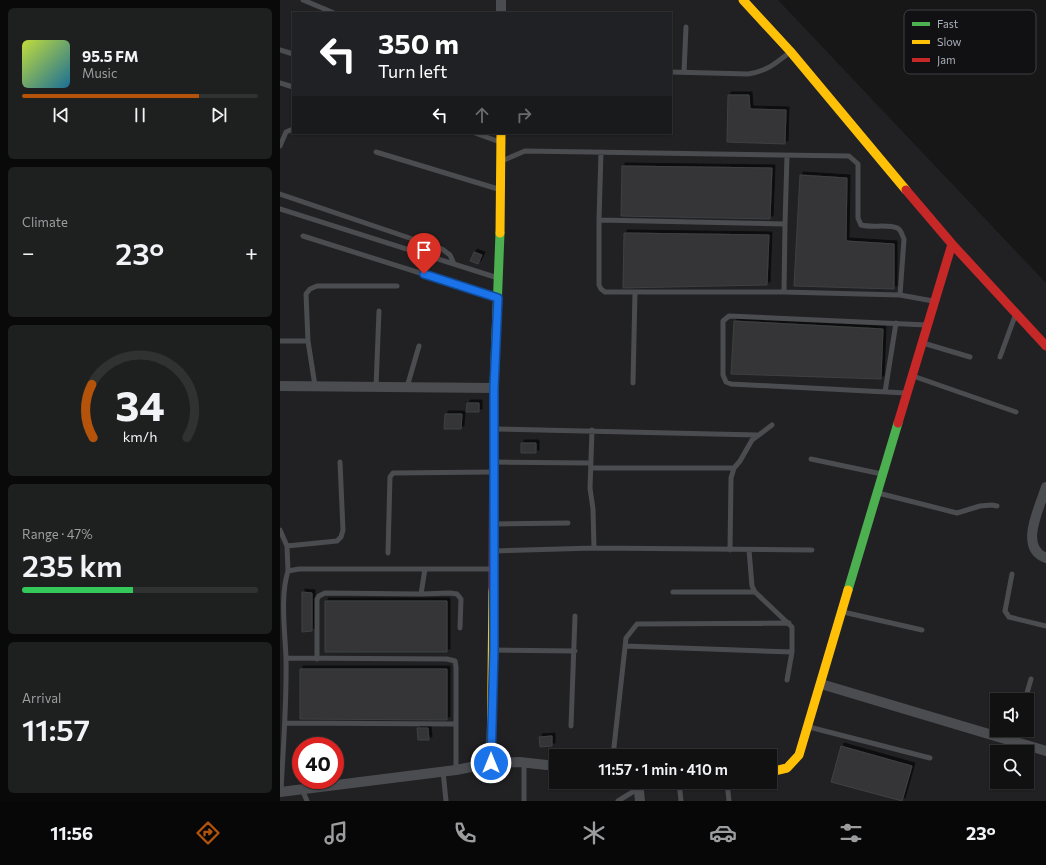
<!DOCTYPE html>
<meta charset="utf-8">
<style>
:root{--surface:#111;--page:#1e1f1f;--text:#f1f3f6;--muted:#9c9d9f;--line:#303131;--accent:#b45309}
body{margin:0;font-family:Commissioner,sans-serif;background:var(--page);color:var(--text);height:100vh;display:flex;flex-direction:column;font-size:15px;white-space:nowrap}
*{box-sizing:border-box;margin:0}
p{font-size:13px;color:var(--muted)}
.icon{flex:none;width:22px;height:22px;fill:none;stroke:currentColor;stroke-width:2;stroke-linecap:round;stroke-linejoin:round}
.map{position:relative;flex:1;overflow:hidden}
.sheet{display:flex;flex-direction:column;gap:8px;padding:8px;background:#090909;width:280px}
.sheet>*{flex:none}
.hud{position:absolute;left:12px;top:12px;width:380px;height:122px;border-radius:0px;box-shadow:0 1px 3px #0004,0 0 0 1px var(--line);background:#202124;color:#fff;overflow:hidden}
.fabs{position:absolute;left:710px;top:693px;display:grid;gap:8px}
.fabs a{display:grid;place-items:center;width:44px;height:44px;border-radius:0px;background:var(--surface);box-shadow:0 1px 3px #0004,0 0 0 1px var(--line);font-size:20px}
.speed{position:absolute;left:12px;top:737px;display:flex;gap:8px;font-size:20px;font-weight:700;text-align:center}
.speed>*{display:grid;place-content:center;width:52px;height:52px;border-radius:50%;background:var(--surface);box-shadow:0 1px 3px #0004,0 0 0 1px var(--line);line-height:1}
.speed .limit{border:6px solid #d22;background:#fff;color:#111}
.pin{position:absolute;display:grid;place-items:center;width:34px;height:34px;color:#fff;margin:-41px -17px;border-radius:50% 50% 50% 0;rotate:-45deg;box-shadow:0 0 4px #0007}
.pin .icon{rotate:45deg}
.me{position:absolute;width:44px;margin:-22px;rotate:0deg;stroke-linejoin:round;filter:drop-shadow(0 0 3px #0008)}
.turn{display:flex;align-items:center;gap:14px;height:84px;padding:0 20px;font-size:18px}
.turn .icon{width:52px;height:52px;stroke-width:2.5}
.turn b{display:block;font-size:28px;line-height:34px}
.lanes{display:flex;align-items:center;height:38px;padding:0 20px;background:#0003;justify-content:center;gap:20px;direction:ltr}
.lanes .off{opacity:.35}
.big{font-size:30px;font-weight:600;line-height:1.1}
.sheet .widget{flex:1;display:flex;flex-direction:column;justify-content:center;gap:6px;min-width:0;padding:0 14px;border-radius:6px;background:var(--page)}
.sheet .dial{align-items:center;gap:0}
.dial svg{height:104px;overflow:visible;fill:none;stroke:var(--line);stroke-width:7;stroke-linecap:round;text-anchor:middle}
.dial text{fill:var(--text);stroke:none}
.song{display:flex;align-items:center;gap:12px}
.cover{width:48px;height:48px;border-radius:6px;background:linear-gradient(135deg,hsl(70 70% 55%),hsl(200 70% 35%))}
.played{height:4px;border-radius:2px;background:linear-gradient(90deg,var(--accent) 75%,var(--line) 75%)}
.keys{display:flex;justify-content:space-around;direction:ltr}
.heat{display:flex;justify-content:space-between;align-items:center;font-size:22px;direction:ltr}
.charge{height:6px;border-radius:3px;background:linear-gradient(90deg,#34c759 47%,var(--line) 0)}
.trip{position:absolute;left:269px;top:749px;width:228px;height:40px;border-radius:0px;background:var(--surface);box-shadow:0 1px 3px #0004,0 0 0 1px var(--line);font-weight:600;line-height:40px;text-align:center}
.tab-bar{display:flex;height:64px;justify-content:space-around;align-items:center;background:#070707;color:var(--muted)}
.tab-bar .icon{width:28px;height:28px}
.tab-bar .current{color:var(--accent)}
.tab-bar b{font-size:18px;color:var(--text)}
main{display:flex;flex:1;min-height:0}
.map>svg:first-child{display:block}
.built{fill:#212124;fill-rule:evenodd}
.building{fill:#343537;stroke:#3f4043;filter:url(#shadow)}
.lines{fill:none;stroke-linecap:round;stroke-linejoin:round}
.lane{stroke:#4b4c50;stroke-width:5}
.street{stroke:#4b4c50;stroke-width:10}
.fast{stroke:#4caf50;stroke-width:9}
.slow{stroke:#ffc107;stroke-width:9}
.jam{stroke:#c62828;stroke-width:9}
.route-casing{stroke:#114b97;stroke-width:10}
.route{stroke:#1a73e8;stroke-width:7}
.key{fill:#111113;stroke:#3e4045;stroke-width:1}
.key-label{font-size:11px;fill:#a8adb8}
</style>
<main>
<section class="sheet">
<div class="widget">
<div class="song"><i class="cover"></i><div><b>95.5 FM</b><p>Music</p></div></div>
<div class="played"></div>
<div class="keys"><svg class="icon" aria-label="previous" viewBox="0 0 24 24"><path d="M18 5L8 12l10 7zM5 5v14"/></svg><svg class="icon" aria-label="pause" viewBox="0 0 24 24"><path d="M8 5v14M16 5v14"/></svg><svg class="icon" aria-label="next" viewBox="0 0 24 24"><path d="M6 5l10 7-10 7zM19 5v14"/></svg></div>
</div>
<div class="widget"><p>Climate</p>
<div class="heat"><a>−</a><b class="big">23°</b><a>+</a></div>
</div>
<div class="widget dial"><svg viewBox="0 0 100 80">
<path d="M14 69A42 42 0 1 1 86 69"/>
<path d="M14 69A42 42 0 0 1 13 28" stroke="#b45309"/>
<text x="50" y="56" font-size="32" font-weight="700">34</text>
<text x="50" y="72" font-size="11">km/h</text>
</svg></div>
<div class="widget"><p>Range · 47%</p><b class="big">235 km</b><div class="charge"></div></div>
<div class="widget"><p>Arrival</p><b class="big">11:57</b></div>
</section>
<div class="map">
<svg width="766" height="801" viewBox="0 0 766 801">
<defs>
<filter id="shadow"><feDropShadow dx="3" dy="-3" stdDeviation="0" flood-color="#0009"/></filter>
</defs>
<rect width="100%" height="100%" fill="#171717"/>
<!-- built -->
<path class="built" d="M 0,0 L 498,0 L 766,283 L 766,801 L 0,801 ZM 13,13 L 391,13 L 391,133 L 13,133 ZM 717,700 L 747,700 L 747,730 L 717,730 ZM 21,746 L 55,746 L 55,780 L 21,780 ZM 717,752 L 747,752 L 747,782 L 717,782 ZM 276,756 L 490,756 L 490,782 L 276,782 Z"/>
<!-- building -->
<path class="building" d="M 448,95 L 469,95 L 470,109 L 506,110 L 505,144 L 447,142 Z
M 342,166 L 492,168 L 490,219 L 341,216 Z
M 520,175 L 567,178 L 566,241 L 614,244 L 614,289 L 514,286 Z
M 344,233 L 489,235 L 487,285 L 343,288 Z
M 194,252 L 202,255 L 198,264 L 190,261 Z
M 454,321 L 603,329 L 601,379 L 451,374 Z
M 187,403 L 199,403 L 199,412 L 186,412 Z
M 165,414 L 182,414 L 181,429 L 164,429 Z
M 241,443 L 256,443 L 256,453 L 241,453 Z
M 22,592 L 32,593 L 32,631 L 22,632 Z
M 45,601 L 167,601 L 167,652 L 45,652 Z
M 20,669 L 167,669 L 167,720 L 20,719 Z
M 137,728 L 148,728 L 149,740 L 138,740 Z
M 272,736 L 272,746 L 260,747 L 259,737 Z
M 561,746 L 632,766 L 622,801 L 551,782 Z"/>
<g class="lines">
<!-- lane -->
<path class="lane" d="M 23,0 L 54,13
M 0,50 L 13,54
M 391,72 L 468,74 C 487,71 495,64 510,52
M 404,72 L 406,27
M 0,83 L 13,87
M 195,133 L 220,142
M 0,146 L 6,132 L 13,129
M 96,152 L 218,189
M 321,152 L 319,220 L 505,224 L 504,292 L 620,295 L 653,301
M 224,160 L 245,151 L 569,156 L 578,164 L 578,218 L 581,225 C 592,228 608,224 617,228 C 621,229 622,235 624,239 L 620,295
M 0,194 L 162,249 L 170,255 L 174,264
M 0,209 L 218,278
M 319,220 L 319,285 L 321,289 L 325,292 L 504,292
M 505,224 L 507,156
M 23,236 L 216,297
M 0,341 L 28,341
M 643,343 L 690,357
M 720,357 L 735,316
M 633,376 L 736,412
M 353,383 L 355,292
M 35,386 L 28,341 L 26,294 L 30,289 L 37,286 L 117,286
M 96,387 L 99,311
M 127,387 L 139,346
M 605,392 L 616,323
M 626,393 L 451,384 L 446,382 L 443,375 L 443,321 L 449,316 L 647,325
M 216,429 L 477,435
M 312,430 L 310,488 L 313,509 L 314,548
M 531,459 L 602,474
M 216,462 L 311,463
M 311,468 L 454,468
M 598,493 L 677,513 L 700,506 L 712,505 L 717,506
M 216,524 L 288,523
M 0,530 L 7,546 L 8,571
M 7,546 L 57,541 L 61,537 L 63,530 L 60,462
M 450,550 L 451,478 L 454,468 L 460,461 L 472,440 L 492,425
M 469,550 L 472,586 L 475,592 L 512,627 L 512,652 L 507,680
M 215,551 L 314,548 L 532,550
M 108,553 L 110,477 L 113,473 L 212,472
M 732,574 L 725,611 L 729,617 L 766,626
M 393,592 L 475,592
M 141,594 L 170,593 L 177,594 L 181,599 L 180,628
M 563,612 L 642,630
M 345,646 L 512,652
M 214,650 L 295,651
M 6,658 L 167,659 L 175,661 L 176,667 L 176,770
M 37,659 L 37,599 L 39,596 L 45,593 L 141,594 L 145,569
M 745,700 L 751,679
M 5,723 L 176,724
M 291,726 L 295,616
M 529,727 L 650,758
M 734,741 L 737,730
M 333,756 L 346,638 L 357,624 L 509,623
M 244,763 L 244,801
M 163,771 L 166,801
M 399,782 L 401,801
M 447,782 L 449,801
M 22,789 L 27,801
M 1,792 C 3,748 7,703 6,658 C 5,631 0,596 8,571 L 19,569 L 211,569
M 338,801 L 359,788"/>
<!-- street -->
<path class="street" d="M 221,0 L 221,13
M 0,386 L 214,388
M 766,487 C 760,507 738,548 766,558
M 541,684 L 766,751
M 358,782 L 360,801
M 0,792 L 176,770 L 211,763 L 239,762 L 276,766"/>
<!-- fast -->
<path class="fast" d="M 214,386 L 220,233
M 568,590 L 618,423"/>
<!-- slow -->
<path class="slow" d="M 463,0 L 510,51 L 626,190
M 220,233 L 221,133
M 211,763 L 213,590
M 490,772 L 507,768 L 519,755 L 568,590"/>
<!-- jam -->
<path class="jam" d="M 626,190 L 672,244 L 766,346
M 618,423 L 672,244
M 213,590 L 214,386"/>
</g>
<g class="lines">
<defs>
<path id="route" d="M 144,274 L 218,298 L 214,388 L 214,650 L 211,763"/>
</defs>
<!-- route casing -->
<use href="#route" class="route-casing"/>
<!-- route -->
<use href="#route" class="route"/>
</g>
<!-- legend -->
<rect x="624" y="10" width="132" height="64" rx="6" class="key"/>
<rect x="632" y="22" width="18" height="4" fill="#4caf50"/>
<rect x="632" y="40" width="18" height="4" fill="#ffc107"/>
<rect x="632" y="58" width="18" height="4" fill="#c62828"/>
<g class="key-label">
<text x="657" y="28">Fast</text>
<text x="657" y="46">Slow</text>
<text x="657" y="64">Jam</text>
</g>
</svg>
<div class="fabs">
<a><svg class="icon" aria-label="sound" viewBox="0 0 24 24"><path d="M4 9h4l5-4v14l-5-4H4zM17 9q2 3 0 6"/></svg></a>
<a><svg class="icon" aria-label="search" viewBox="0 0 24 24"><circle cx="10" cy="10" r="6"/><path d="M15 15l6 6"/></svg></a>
</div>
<div class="speed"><div class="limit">40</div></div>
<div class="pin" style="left:144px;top:274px;background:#d93025"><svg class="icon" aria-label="arrive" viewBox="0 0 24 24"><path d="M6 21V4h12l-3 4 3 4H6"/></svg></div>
<svg class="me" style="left:211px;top:763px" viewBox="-20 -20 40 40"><circle r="17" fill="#1a73e8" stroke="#fff" stroke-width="3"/><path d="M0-11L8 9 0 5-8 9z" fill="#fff"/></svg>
<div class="trip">11:57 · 1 min · 410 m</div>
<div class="hud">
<div class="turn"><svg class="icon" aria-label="left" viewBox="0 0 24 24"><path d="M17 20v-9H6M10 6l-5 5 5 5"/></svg><div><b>350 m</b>Turn left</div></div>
<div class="lanes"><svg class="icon" aria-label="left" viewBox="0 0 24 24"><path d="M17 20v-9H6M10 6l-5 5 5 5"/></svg><svg class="icon off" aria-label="ahead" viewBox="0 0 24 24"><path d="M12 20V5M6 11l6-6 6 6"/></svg><svg class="icon off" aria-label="right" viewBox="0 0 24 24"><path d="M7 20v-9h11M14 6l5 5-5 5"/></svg></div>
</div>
</div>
</main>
<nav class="tab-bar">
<b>11:56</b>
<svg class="icon current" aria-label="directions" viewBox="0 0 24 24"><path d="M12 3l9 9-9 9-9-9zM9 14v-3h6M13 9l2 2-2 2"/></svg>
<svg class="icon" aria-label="music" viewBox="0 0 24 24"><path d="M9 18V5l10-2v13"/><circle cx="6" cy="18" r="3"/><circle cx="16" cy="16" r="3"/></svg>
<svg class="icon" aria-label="phone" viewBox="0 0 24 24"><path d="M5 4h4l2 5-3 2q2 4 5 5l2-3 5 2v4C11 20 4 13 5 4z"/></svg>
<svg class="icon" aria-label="climate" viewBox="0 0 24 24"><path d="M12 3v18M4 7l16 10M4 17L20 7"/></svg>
<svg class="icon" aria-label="car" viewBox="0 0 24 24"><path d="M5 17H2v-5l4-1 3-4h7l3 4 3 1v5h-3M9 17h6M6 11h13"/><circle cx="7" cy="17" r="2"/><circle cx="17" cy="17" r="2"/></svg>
<svg class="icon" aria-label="filters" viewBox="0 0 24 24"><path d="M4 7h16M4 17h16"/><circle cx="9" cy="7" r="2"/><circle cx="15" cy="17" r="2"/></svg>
<b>23°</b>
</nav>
